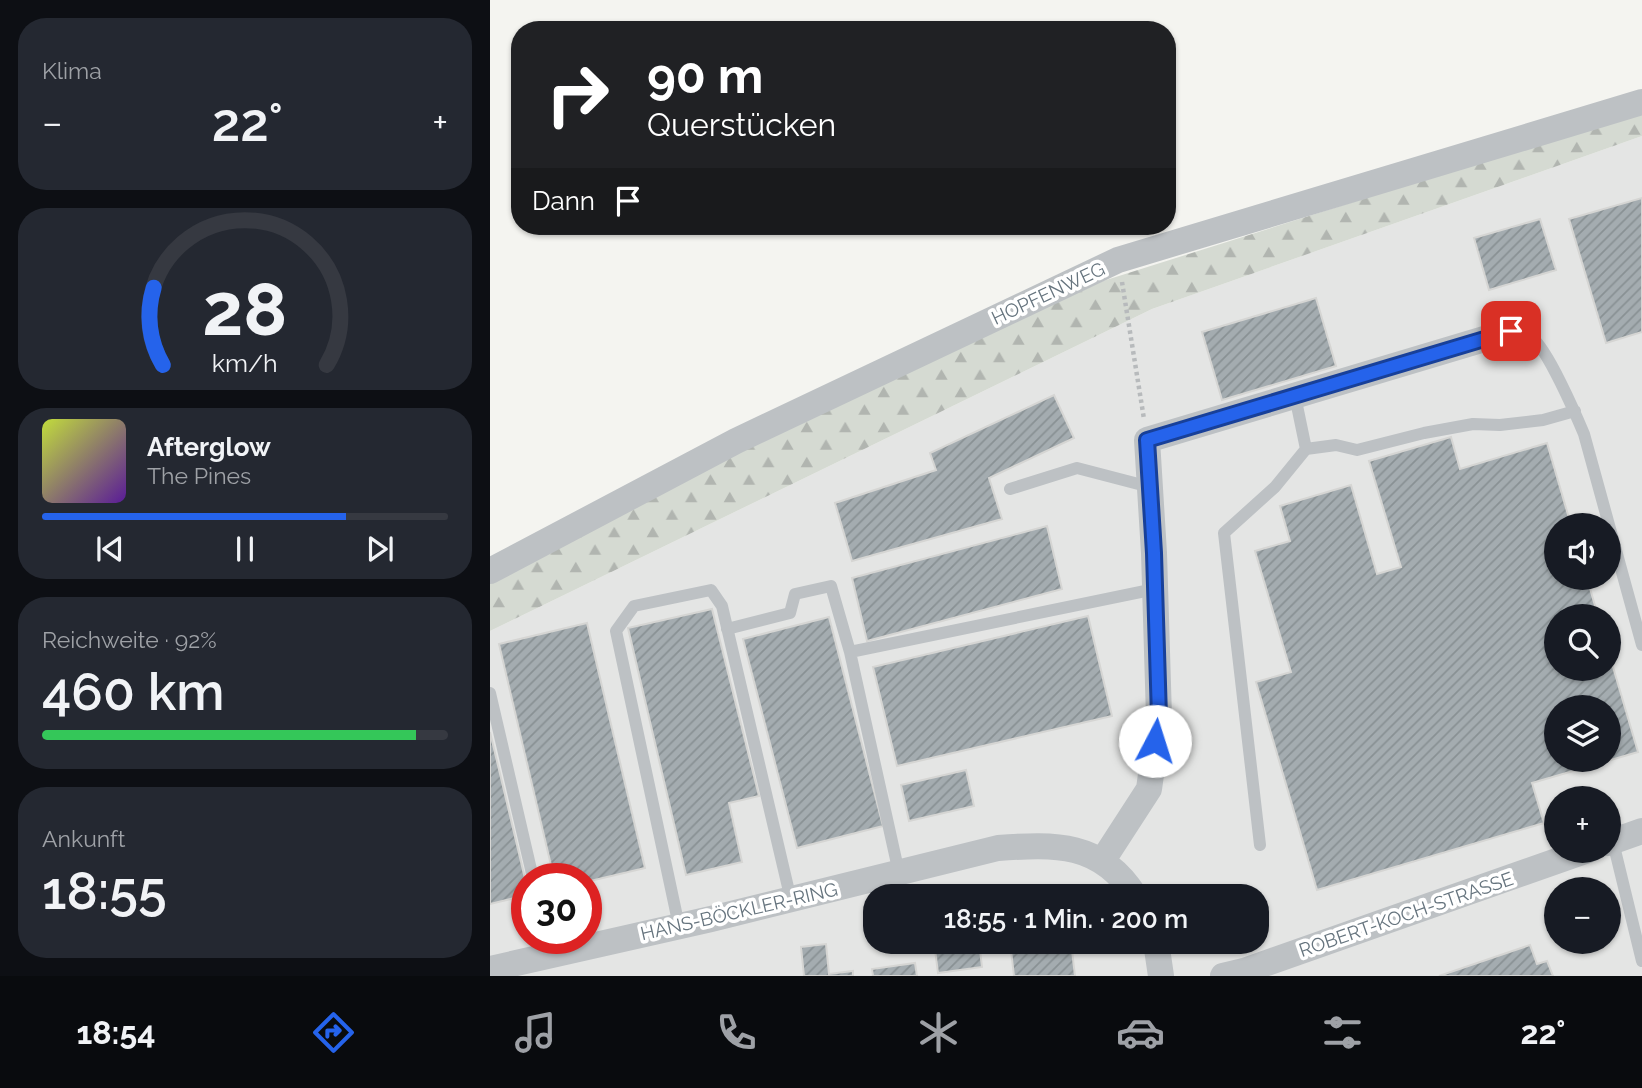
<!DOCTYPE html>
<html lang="de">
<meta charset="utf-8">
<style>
:root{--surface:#171b24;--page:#242831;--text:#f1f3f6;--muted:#9ea1a6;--line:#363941;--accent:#2563eb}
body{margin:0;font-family:Raleway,sans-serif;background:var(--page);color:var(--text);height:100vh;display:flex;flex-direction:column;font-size:26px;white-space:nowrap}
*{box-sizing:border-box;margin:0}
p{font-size:23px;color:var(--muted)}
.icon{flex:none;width:38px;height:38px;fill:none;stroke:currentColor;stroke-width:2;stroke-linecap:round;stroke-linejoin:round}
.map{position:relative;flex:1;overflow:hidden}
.side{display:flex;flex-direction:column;gap:18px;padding:18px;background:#0d0f14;width:490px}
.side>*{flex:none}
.banner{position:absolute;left:21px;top:21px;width:665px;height:214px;border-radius:28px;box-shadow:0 2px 5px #0004;background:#202124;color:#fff;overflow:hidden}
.buttons{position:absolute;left:1054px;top:513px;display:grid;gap:14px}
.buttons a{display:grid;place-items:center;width:77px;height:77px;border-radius:50%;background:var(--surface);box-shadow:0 2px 5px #0004;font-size:35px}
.speed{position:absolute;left:21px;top:863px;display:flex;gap:14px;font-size:35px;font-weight:700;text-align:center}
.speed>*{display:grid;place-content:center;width:91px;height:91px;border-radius:50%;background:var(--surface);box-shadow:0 2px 5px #0004;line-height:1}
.speed .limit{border:10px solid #d22;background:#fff;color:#111}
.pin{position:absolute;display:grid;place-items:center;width:60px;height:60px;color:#fff;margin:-30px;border-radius:14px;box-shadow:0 4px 10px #0006}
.me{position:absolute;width:77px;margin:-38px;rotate:5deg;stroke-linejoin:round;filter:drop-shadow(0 0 5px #0008)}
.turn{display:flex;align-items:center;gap:24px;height:147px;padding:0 21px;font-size:32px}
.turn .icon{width:91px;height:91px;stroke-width:2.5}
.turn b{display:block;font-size:49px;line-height:60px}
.then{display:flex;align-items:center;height:66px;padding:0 21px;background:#0003;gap:14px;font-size:26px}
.big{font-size:52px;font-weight:600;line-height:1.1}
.side .tile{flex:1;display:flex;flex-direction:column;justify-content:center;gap:10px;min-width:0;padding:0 24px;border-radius:28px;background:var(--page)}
.side .dial{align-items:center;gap:0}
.dial svg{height:182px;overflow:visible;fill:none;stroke:var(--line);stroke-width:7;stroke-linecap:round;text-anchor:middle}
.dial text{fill:var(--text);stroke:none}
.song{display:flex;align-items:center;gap:21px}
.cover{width:84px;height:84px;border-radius:10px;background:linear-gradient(135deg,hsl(70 70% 55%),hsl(270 70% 35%))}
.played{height:7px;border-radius:4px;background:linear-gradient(90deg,var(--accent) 75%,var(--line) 75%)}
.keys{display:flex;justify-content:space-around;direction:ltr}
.heat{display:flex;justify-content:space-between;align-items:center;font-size:38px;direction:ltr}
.charge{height:10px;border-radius:5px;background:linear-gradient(90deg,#34c759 92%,var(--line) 0)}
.trip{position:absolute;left:373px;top:884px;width:406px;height:70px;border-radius:28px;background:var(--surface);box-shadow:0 2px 5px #0004;font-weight:600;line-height:70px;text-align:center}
.tabs{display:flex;height:112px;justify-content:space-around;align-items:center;background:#090b0e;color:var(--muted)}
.tabs .icon{width:49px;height:49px}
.tabs .active{color:var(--accent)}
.tabs b{font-size:32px;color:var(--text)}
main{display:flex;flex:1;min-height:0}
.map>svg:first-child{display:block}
.built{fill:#e4e5e4;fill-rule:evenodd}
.forest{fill:url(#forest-firs)}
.building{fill:url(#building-hatch);stroke:#d5d5d3;stroke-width:2;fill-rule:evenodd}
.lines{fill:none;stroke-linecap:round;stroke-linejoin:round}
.path{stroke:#b7babc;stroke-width:4.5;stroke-dasharray:3.5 3.5;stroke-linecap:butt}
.service{stroke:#bdc1c4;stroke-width:12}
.minor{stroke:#bdc1c4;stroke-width:26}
.route-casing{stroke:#184099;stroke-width:18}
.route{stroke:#2563eb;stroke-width:12}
.labels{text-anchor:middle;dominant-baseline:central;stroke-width:7;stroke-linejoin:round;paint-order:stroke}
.street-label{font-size:19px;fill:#66747e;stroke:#fff}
</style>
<main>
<section class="side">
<div class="tile"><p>Klima</p>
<div class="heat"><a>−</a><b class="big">22°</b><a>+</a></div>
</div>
<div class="tile dial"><svg viewBox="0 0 100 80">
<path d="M14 69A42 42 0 1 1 86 69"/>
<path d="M14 69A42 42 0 0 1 10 35" stroke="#2563eb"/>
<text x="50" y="56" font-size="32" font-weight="700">28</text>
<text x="50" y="72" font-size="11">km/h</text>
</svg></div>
<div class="tile">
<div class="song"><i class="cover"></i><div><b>Afterglow</b><p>The Pines</p></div></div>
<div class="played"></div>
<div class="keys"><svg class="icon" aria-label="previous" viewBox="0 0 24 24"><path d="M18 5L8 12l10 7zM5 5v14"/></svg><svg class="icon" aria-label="pause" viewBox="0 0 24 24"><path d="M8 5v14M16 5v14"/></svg><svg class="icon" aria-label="next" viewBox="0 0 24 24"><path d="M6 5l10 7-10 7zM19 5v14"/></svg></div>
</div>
<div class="tile"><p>Reichweite · 92%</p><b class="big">460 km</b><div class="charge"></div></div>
<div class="tile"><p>Ankunft</p><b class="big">18:55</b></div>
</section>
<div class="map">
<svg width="1152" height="976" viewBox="0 0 1152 976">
<defs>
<pattern id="forest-firs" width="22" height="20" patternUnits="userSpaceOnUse" patternTransform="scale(1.75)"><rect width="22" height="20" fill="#d5dad2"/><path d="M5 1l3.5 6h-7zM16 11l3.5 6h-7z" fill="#b1b5b0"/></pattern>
<pattern id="building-hatch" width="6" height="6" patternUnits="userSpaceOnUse" patternTransform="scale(1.75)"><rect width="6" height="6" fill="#a4acb0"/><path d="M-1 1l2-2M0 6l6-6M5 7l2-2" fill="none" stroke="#899194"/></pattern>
</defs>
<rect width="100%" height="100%" fill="#f4f4f0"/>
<!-- built -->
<path class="built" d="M 1152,136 L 1152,976 L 0,976 L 0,631 L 662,309 ZM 1066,525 L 1118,525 L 1118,578 L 1066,578 ZM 1066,616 L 1118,616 L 1118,668 L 1066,668 ZM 1066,707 L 1118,707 L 1118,760 L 1066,760 ZM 1066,798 L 1118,798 L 1118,850 L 1066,850 ZM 37,878 L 96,878 L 96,938 L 37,938 ZM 1066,889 L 1118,889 L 1118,942 L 1066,942 ZM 385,896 L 766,896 L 766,942 L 385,942 Z"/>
<!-- forest -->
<path class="forest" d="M 1152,111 L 1152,136 L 662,309 L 0,631 L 0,584 L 257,448 L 613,281 Z"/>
<!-- building -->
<path class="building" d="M 1152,198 L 1152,332 L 1116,343 L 1079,219 Z
M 1050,219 L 1066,270 L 999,290 L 984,238 Z
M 826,298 L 846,366 L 732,400 L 712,332 Z
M 564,395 L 584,438 L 499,478 L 512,519 L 362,561 L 345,503 L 446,470 L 440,453 Z
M 961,437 L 970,469 L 1057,443 L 1081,525 L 1066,525 L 1066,578 L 1097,578 L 1108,616 L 1066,616 L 1066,668 L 1118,668 L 1118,650 L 1148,752 L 1042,783 L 1054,823 L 827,890 L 766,682 L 801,672 L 765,551 L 800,541 L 790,506 L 861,485 L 887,574 L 911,567 L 879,461 ZM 1066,707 L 1118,707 L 1118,760 L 1066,760 Z
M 557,526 L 572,589 L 377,641 L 362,578 Z
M 222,609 L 269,796 L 239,803 L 252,862 L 196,875 L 138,628 Z
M 598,616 L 622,716 L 407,766 L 383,667 Z
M 339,617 L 393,826 L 307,848 L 253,639 Z
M 97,623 L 155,868 L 96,882 L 96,878 L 64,878 L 9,644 Z
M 0,732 L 37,887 L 37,895 L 0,904 Z
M 476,770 L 484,806 L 419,821 L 411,785 Z
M 444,942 L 489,942 L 492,967 L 448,973 Z
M 520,942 L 581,942 L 585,976 L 524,976 Z
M 336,944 L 339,974 L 363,971 L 363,976 L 314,976 L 311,947 Z
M 1040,945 L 1047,964 L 1057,961 L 1063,976 L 949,976 Z
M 425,963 L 427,976 L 383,976 L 382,969 Z"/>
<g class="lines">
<!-- path -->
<path class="path" d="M 632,282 L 654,419"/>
<!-- service -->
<path class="service" d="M 1021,331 C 1027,333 1037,334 1042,338 C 1057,348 1086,415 1094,434 L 1152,645
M 816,449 L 846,445 L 867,450 L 934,433 L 983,424 L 1010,425 L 1053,420 L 1085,411
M 520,489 L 587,468 L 660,487
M 237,629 L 300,613 L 305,594 L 341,586 L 360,652
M 0,693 L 43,878
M 1123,842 L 1152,961
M 770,845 L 734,533 L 785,487 L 816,449 L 805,396
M 409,873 L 360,652 L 665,589
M 189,926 L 126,631 L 144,606 L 221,590 L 232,606 L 301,900"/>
<!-- minor -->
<path class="minor" d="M 0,571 L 246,441 L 628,260 L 1152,102
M 1118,843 L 1152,831
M 613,860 L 659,789 L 669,717 L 664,553 L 657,440 L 1021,331
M 666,942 L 671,976
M 0,969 L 221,919 L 508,848 C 565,844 611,842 645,896
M 733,976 L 754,971 L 1098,850"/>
</g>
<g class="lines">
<defs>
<path id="route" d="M 665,741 L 669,717 L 664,553 L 657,440 L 1021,331"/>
</defs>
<!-- route casing -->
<use href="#route" class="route-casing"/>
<!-- route -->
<use href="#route" class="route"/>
</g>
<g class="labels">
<!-- street labels -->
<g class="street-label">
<text transform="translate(558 293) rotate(-25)">HOPFENWEG</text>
<text transform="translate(249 911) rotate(-13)">HANS-BÖCKLER-RING</text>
<text transform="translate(916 914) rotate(-19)">ROBERT-KOCH-STRASSE</text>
</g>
</g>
</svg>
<div class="buttons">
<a><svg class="icon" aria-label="sound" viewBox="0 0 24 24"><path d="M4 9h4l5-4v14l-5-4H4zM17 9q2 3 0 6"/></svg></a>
<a><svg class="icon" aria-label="search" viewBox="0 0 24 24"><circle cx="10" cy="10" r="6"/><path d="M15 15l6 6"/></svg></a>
<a><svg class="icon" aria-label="layers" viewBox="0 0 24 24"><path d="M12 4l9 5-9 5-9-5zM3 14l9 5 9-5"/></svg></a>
<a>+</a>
<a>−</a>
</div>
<div class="speed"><div class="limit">30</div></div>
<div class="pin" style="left:1021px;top:331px;background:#d93025"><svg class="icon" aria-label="arrive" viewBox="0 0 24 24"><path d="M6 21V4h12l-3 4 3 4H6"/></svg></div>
<svg class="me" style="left:665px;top:741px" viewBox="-20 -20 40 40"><circle r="19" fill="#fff"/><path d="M0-13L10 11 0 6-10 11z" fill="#2563eb"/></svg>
<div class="trip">18:55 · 1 Min. · 200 m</div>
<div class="banner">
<div class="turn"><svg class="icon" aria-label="right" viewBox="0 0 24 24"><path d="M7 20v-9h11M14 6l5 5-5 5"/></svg><div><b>90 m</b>Querstücken</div></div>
<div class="then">Dann<svg class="icon" aria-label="arrive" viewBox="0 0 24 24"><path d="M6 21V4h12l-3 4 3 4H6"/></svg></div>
</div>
</div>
</main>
<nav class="tabs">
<b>18:54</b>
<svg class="icon active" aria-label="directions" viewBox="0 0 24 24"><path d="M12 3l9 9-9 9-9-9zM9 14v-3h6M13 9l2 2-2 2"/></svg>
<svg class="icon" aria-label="music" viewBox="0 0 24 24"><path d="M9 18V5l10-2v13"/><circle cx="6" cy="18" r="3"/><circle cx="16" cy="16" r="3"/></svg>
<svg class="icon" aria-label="phone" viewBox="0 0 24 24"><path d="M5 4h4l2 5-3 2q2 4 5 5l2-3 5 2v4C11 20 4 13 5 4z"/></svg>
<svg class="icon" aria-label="climate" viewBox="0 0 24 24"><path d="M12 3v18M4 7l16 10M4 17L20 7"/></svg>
<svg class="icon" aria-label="car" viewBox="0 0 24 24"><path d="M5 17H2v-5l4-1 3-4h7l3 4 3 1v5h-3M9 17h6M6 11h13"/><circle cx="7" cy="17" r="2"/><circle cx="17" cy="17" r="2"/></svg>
<svg class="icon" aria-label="filters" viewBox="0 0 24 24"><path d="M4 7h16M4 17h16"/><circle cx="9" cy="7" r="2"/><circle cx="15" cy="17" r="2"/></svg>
<b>22°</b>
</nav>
